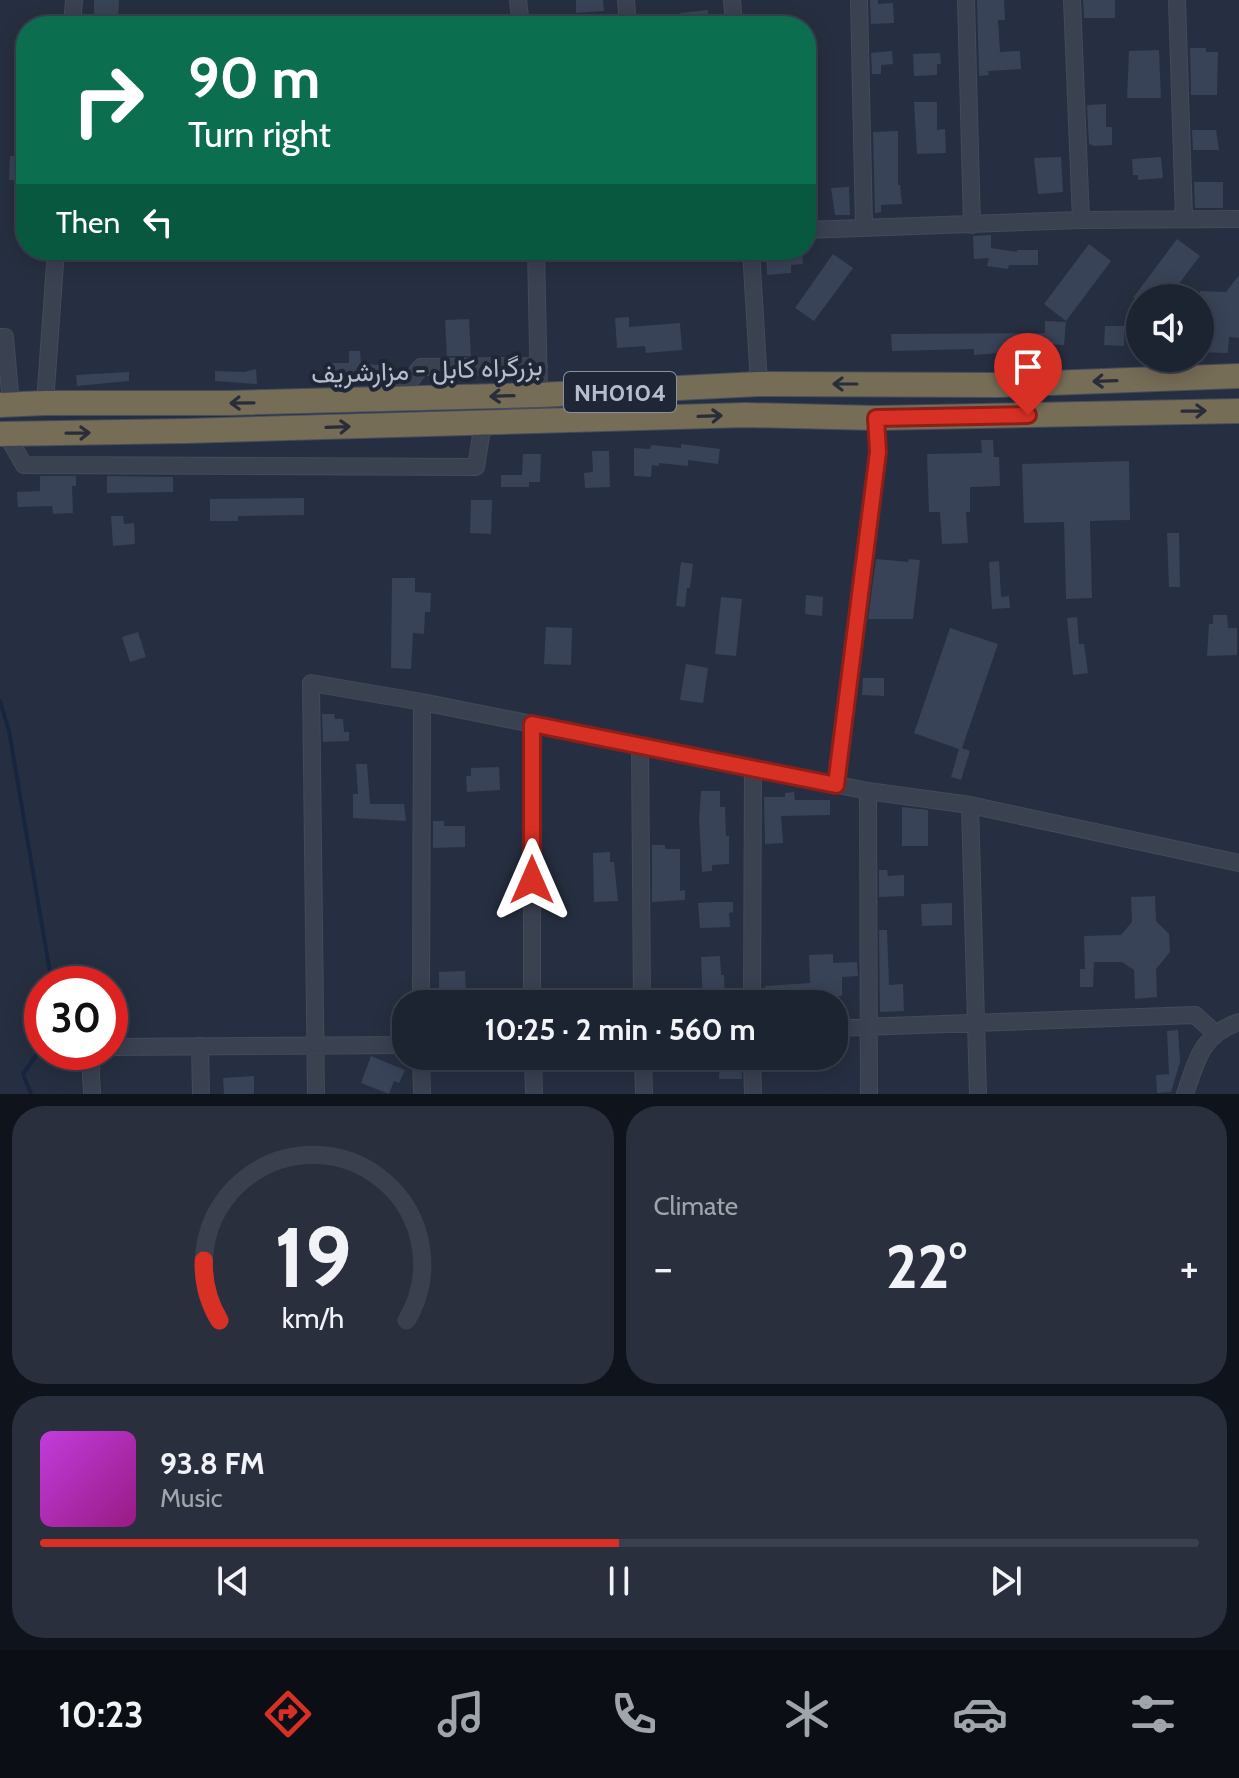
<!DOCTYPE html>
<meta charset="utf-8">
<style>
:root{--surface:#1c2331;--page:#292f3d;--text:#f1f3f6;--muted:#a0a4ab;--line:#3a404d;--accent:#d93025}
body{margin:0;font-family:Cabin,Vazirmatn,sans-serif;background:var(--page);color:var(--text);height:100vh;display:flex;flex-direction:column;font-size:30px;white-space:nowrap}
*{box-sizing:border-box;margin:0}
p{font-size:26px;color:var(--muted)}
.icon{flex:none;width:44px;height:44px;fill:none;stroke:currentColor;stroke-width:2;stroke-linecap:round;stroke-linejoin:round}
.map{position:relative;height:1094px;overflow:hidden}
.sheet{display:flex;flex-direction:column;gap:12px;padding:12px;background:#0f131b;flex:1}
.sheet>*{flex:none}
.banner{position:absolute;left:16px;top:16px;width:800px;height:244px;border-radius:32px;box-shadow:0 4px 20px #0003,0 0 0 2px var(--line);background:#0b6e4f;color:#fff;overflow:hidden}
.tools{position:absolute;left:1126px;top:284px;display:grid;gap:16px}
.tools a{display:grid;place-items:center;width:88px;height:88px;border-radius:50%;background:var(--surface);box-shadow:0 4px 20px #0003,0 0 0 2px var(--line);font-size:40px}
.speed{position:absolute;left:24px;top:966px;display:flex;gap:16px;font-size:40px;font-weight:700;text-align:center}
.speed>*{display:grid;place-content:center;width:104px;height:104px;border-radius:50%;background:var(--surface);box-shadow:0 4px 20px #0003,0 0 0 2px var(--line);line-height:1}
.speed .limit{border:12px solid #d22;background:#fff;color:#111}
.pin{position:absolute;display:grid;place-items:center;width:68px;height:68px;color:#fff;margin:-82px -34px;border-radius:50% 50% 50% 0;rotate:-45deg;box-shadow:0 0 8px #0007}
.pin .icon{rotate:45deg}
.me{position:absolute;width:88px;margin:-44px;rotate:0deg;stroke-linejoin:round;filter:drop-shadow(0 0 6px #0008)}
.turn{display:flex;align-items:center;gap:28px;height:168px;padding:0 40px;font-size:36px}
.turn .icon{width:104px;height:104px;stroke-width:2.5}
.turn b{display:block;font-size:56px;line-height:68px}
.then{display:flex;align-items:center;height:76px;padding:0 40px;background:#0003;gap:16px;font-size:30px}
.big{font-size:60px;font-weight:700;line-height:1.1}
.sheet .card{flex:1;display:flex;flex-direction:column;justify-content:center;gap:12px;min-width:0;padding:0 28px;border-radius:32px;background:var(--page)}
.sheet .dial{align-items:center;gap:0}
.dial svg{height:208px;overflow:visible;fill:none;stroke:var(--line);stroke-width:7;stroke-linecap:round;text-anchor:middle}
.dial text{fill:var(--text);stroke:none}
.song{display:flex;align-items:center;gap:24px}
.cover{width:96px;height:96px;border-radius:12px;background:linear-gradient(135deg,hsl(290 70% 55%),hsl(310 70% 35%))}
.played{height:8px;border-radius:4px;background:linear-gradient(90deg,var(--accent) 50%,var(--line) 50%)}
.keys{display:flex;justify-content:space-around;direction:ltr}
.heat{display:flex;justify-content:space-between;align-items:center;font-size:44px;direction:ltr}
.sheet .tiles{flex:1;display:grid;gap:12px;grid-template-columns:1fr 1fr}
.card:last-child{grid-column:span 2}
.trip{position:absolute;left:392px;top:990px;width:456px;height:80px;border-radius:32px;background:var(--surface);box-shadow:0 4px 20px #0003,0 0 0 2px var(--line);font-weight:700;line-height:80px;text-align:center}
.menu{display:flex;height:128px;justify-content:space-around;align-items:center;background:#0b0e14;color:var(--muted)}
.menu .icon{width:56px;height:56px}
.menu .current{color:var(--accent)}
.menu b{font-size:36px;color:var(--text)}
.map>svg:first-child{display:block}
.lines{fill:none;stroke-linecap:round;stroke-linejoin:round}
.stream{stroke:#18253f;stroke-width:4}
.building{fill:#384357}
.minor-casing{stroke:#434a5a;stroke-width:18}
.highway-casing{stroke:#454c5b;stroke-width:26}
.minor{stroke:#3a4151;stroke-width:16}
.highway{stroke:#766d57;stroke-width:24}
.oneway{stroke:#282d39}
.route-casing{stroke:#8d1f18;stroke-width:20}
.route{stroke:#d93025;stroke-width:14}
.labels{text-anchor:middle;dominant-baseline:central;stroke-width:8;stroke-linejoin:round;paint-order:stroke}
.shield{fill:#1f2636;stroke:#89909e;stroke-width:2}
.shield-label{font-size:24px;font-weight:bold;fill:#b6bdcb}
.street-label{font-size:26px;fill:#b6bdcb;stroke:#1f2636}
</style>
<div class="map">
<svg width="1239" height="1094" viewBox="0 0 1239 1094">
<rect width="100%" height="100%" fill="#262f41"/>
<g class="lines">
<!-- stream -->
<path class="stream" d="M 0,701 L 9,731 L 52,984
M 31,1094 L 23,1074 L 42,1047"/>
</g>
<!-- building -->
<path class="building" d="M 94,0 L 119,0 L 118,21 L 94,20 Z
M 576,0 L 603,0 L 604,11 L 576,13 Z
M 870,0 L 878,0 L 878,4 L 893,3 L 894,23 L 871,24 Z
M 977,0 L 1004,0 L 1005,20 L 998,20 L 1000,52 L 1020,51 L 1021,69 L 988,71 L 989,75 L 979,76 Z
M 1083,0 L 1115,0 L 1115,18 L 1084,18 Z
M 708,10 L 709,26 L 681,26 L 680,13 Z
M 1190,48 L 1206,48 L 1206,52 L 1218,52 L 1217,95 L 1191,95 Z
M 1159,50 L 1161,98 L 1127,98 L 1129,51 Z
M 892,51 L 893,64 L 881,65 L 881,74 L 872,74 L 871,53 Z
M 940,53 L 941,64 L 937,64 L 937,75 L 914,76 L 913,54 Z
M 914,102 L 937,102 L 937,130 L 945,129 L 946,153 L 917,154 Z
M 1106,104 L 1106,127 L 1112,127 L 1112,145 L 1094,146 L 1089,144 L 1087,105 Z
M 1192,130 L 1216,130 L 1219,150 L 1193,150 Z
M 898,131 L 898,185 L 900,185 L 902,204 L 881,205 L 881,212 L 875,213 L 873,132 Z
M 10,156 L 25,157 L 24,181 L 9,180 Z
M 1061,157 L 1063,192 L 1038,194 L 1034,158 Z
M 1161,157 L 1163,178 L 1138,180 L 1138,175 L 1133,175 L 1132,159 Z
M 1194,182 L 1223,182 L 1223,208 L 1195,208 Z
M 849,187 L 850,215 L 835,215 L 831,188 Z
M 991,235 L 991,248 L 1017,252 L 1017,250 L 1038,250 L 1038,265 L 1009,265 L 1008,269 L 987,266 L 989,258 L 974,259 L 973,236 Z
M 1177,239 L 1200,256 L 1168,298 L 1133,298 Z
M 1089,244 L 1111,261 L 1066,321 L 1044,304 Z
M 802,251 L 803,264 L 791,265 L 791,273 L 767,275 L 766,254 Z
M 833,254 L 853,268 L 814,321 L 795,308 Z
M 1239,275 L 1239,338 L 1229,337 L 1228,353 L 1200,352 L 1200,291 L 1226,292 Z
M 629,317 L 629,327 L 680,323 L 682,350 L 646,353 L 645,346 L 617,348 L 615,318 Z
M 469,319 L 471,356 L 447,356 L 445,320 Z
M 1045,321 L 1066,322 L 1064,345 L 1042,344 L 1042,347 L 1025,348 L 1025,351 L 974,355 L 974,349 L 892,351 L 891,334 L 1045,333 Z
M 1105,326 L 1124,326 L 1124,346 L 1104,345 Z
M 349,351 L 360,351 L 361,363 L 394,367 L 393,380 L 371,378 L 371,375 L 331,374 L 331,363 L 349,363 Z
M 256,369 L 257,384 L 215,381 L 215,371 L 244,372 Z
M 129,372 L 129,381 L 77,386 L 76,375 Z
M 981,440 L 993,440 L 994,457 L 999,457 L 1000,486 L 970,487 L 970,512 L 966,512 L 968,543 L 942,544 L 940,512 L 929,512 L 927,454 L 982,453 Z
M 681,444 L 720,449 L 718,464 L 688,460 L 688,466 L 659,463 L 659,466 L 652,465 L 651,477 L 634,476 L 634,448 L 650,449 L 651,445 L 681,448 Z
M 592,451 L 609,451 L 610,487 L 585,488 L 584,473 L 593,472 Z
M 523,454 L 541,454 L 540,482 L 529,482 L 529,487 L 501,487 L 501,475 L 522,475 Z
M 1129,461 L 1130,520 L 1090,521 L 1092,598 L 1066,599 L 1064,522 L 1024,523 L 1022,464 Z
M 40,476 L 76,476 L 76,486 L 72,486 L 73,513 L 53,514 L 52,506 L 18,507 L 17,492 L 40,491 Z
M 107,476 L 173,477 L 173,492 L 107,493 Z
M 304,498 L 304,515 L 238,516 L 238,521 L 210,521 L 210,499 Z
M 471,500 L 492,500 L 491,534 L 470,533 Z
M 111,516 L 123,516 L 124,524 L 134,523 L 135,544 L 113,546 Z
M 1167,533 L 1179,533 L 1180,587 L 1169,587 Z
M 876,559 L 908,562 L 909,559 L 920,560 L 913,619 L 868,619 Z
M 999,561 L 1001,597 L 1009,596 L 1010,608 L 992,609 L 989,562 Z
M 681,562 L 693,564 L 690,588 L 687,588 L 685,607 L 676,606 Z
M 392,578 L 415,578 L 415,592 L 431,593 L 430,612 L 425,612 L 424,634 L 413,633 L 411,669 L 391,668 Z
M 806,595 L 823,597 L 822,616 L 805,614 Z
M 721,597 L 742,599 L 736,656 L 715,654 Z
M 1213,615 L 1227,615 L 1228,628 L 1237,628 L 1237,655 L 1207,656 L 1209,624 L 1213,624 Z
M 1077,617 L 1079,644 L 1084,644 L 1088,673 L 1073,675 L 1067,618 Z
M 546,627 L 572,628 L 571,665 L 544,664 Z
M 950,628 L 998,644 L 962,748 L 970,751 L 961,780 L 951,777 L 959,749 L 914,733 Z
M 138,632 L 146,657 L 130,662 L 122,637 Z
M 686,664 L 708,668 L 703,703 L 680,700 Z
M 863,678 L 884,678 L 884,696 L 862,695 Z
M 322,714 L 334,714 L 335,719 L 343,719 L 344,732 L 349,732 L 349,741 L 323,742 Z
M 356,764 L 367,764 L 370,804 L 404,804 L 406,821 L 353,818 L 353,794 L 358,794 Z
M 499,767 L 500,790 L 467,792 L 466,776 L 471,776 L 471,768 Z
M 701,791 L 720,791 L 720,807 L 725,807 L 726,836 L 729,836 L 729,864 L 712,865 L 712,871 L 702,872 L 699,819 Z
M 794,792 L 795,800 L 830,800 L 830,815 L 781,816 L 783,843 L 765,844 L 764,797 L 785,797 L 785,793 Z
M 902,807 L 928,810 L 928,846 L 902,846 Z
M 433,821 L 444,821 L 444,826 L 465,826 L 465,847 L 433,848 Z
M 652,845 L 665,845 L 665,849 L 680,849 L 680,891 L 685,890 L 685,900 L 652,902 Z
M 610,852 L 610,862 L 614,862 L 618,901 L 594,902 L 593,853 Z
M 879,870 L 887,870 L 888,876 L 904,875 L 904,896 L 879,897 Z
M 1155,896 L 1156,921 L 1169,934 L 1170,952 L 1156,969 L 1157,997 L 1135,999 L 1134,970 L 1122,962 L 1094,962 L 1093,987 L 1080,987 L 1080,969 L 1085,969 L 1084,936 L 1121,935 L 1132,922 L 1131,897 Z
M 717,902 L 733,902 L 733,912 L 729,913 L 730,927 L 700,928 L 698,903 Z
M 952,903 L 952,925 L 922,926 L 921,904 Z
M 879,930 L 887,930 L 889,985 L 903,984 L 904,1011 L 880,1012 Z
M 833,954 L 833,963 L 857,962 L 858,976 L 842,977 L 842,996 L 807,997 L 807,1004 L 766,1004 L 765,986 L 810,983 L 809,955 Z
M 720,956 L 721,975 L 724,975 L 725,1004 L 703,1004 L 701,957 Z
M 465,971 L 466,992 L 439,993 L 439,972 Z
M 1178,1030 L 1180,1062 L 1171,1092 L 1157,1093 L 1156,1075 L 1169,1074 L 1167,1031 Z
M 371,1056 L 405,1070 L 399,1083 L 394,1081 L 389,1094 L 361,1083 Z
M 720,1056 L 741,1056 L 742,1079 L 719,1079 Z
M 254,1076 L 254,1094 L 224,1094 L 223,1078 Z"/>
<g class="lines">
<defs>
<path id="minor" d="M 518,0 L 521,26
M 626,0 L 628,26
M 732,0 L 734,26
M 859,0 L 864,227
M 966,0 L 972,225
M 1072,0 L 1081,220
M 1177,0 L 1184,219
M 72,26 L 74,0
M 806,230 L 1081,220 L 1239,219
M 536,250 L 539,395
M 751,250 L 759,384
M 0,337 L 5,337 L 11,404
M 395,399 L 421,367 L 539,366
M 45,403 L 56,250
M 6,434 L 24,465 L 476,467 L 483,423
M 532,724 L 532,1004
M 640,745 L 642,1004
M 836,785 L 878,452 L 876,418
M 868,791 L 869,1094
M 970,805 L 978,1094
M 421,1004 L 422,702
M 752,1004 L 753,768
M 834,1028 L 1195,1015 L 1215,1033
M 200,1046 L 201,1094
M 110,1047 L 406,1045
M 421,1056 L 422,1094
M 533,1056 L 534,1094
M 643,1056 L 644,1094
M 752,1056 L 753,1094
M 92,1094 C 92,1081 87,1062 98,1052
M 316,1094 L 311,683 L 422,702 L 868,791 L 970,805 L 1239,863
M 1185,1094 C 1197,1060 1201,1035 1239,1022"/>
<path id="highway" d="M 0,405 L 45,403 L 229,403 L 539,395 L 759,384 L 998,385 L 1239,376
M 0,434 L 185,431 L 746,415 L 876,418 L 1239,411"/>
</defs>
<!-- minor casing -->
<use href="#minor" class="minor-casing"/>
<!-- highway casing -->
<use href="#highway" class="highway-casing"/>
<!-- minor -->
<use href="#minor" class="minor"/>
<!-- highway -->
<use href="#highway" class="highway"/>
</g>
<!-- one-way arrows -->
<defs><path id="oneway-shaft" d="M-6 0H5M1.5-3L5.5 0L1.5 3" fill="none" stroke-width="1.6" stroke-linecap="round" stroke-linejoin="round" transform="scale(2)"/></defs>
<g class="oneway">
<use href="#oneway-shaft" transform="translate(1105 381) rotate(178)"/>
<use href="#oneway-shaft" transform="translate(845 384) rotate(-180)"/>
<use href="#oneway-shaft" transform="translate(502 396) rotate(178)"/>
<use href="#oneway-shaft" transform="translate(242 403) rotate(179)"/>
<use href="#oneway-shaft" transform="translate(1194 411) rotate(-1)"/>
<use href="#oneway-shaft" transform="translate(710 416) rotate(-2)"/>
<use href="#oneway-shaft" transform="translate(338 427) rotate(-2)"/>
<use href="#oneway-shaft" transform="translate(78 433) rotate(-1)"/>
</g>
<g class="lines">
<defs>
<path id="route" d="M 532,880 L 532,724 L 836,785 L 878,452 L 876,418 L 1028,415"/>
</defs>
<!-- route casing -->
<use href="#route" class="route-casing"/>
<!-- route -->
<use href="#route" class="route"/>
</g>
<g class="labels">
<!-- shield labels -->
<rect class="shield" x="564" y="372" width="112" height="40" rx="6"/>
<g class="shield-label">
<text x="620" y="392">NH0104</text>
</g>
<!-- street labels -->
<g class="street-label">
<text transform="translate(427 370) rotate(-2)">بزرگراه کابل - مزارشریف</text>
</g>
</g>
</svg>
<div class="tools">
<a><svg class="icon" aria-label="sound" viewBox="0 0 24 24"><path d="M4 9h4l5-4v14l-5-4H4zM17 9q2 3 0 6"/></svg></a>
</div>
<div class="speed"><div class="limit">30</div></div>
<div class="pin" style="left:1028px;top:415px;background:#d93025"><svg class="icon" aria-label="arrive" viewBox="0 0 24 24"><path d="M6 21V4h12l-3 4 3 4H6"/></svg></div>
<svg class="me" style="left:532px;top:880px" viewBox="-20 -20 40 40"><path d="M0-17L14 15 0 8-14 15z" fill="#d93025" stroke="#fff" stroke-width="4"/></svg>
<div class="trip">10:25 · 2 min · 560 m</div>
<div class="banner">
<div class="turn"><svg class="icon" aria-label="right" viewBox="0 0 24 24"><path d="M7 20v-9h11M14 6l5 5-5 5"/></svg><div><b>90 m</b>Turn right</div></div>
<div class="then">Then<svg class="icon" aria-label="left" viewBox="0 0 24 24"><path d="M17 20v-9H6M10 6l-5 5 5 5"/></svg></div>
</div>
</div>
<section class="sheet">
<div class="tiles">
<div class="card dial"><svg viewBox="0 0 100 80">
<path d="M14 69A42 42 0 1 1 86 69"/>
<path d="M14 69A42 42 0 0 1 8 46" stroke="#d93025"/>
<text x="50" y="56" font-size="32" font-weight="700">19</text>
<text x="50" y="72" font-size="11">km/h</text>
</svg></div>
<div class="card"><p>Climate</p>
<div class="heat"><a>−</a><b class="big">22°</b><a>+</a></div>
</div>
<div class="card">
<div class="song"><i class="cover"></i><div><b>93.8 FM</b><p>Music</p></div></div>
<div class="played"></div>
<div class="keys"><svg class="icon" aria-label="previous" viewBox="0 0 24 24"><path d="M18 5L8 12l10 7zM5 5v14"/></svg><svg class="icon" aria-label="pause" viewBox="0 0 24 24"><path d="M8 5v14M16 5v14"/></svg><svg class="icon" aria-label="next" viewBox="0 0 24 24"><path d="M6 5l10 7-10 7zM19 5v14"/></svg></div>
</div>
</div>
</section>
<nav class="menu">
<b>10:23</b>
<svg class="icon current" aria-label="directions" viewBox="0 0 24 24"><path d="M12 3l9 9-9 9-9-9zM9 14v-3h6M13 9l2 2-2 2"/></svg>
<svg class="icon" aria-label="music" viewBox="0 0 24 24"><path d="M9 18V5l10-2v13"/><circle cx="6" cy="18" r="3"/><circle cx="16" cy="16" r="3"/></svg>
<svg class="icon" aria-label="phone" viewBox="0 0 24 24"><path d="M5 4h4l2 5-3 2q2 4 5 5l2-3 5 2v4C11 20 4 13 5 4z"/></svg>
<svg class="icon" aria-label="climate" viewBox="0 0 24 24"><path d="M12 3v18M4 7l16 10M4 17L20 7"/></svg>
<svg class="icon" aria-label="car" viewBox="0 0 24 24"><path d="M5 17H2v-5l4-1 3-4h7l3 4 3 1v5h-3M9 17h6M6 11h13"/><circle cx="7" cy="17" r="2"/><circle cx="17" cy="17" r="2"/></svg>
<svg class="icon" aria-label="filters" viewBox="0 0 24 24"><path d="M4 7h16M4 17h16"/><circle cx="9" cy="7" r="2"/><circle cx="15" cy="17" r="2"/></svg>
</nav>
